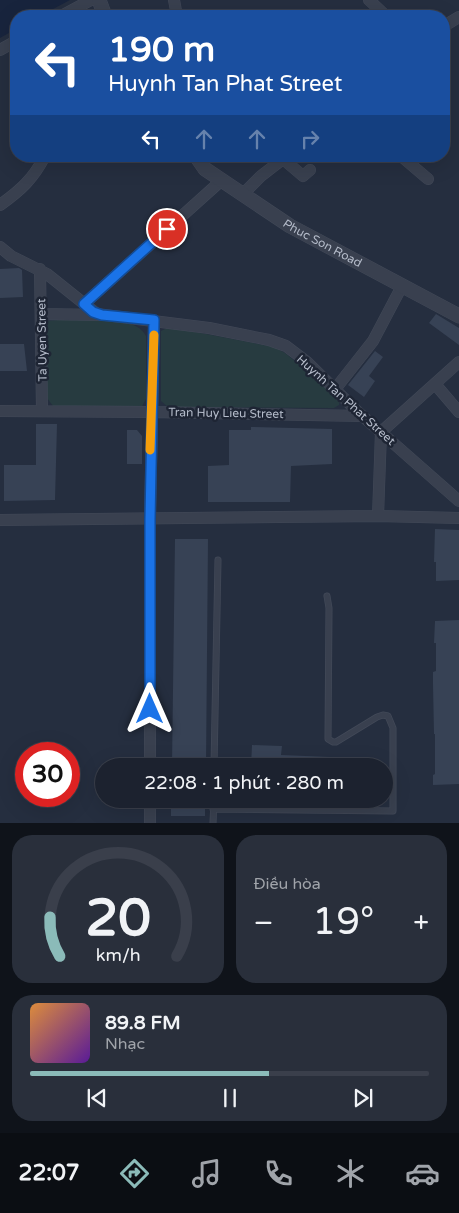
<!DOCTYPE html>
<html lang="vi">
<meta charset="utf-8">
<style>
:root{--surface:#1c222f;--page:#292f3b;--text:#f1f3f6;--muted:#a0a4aa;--line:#3a3f4b;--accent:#8bbbb9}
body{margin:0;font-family:"Varela Round",sans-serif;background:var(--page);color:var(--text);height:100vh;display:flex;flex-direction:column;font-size:19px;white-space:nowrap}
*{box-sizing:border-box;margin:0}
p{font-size:16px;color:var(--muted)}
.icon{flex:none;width:28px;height:28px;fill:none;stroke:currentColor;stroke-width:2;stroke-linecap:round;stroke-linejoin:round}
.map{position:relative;height:823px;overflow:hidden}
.side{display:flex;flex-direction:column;gap:12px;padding:12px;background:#0f131a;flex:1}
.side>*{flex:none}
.guide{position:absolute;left:10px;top:10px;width:440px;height:152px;border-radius:20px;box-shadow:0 5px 20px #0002,0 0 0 1px var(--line);background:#1a4fa0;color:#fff;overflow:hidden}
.speed{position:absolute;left:15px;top:742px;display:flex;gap:10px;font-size:25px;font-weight:700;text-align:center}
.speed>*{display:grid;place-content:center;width:65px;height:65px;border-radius:50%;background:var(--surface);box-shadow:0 5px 20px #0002,0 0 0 1px var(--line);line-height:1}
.speed .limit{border:8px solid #d22;background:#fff;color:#111}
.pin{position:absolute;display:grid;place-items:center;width:42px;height:42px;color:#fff;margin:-21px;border:2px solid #fff;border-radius:50%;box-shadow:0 1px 5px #0007}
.me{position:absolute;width:55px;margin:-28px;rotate:0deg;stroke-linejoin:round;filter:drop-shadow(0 0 4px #0008)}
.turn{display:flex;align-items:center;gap:18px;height:105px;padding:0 15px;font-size:22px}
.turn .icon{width:65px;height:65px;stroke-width:2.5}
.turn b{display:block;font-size:35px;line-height:42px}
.lanes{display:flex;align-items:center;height:48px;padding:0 15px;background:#0003;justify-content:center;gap:25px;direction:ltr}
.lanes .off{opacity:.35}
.big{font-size:38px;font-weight:600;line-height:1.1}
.side .widget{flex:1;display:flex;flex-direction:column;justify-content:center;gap:8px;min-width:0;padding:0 18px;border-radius:20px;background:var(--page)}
.side .dial{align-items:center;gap:0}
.dial svg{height:130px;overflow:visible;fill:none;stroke:var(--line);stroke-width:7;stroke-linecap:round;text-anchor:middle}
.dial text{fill:var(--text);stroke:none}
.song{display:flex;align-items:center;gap:15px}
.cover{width:60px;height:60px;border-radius:8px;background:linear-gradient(135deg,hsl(30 70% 55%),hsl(270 70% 35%))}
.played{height:5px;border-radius:2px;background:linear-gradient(90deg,var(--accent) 60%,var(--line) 60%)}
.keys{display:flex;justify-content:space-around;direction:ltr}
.heat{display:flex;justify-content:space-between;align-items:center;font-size:28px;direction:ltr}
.side .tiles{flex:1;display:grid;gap:12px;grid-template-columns:1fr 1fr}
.widget:last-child{grid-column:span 2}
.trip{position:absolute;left:95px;top:758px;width:298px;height:50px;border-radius:25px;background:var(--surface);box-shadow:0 5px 20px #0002,0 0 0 1px var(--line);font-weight:600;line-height:50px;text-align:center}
.dock{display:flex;height:80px;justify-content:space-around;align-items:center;background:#0b0e13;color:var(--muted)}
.dock .icon{width:35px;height:35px}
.dock .selected{color:var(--accent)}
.dock b{font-size:22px;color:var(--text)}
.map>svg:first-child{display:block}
.green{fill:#273b40}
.water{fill:#18243d}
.building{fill:#374255}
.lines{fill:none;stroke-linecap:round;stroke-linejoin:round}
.service-casing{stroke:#424958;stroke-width:7}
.minor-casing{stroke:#424958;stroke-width:12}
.tertiary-casing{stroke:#424958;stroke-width:15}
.service{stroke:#39404f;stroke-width:5.5}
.minor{stroke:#39404f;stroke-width:11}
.tertiary{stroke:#39404f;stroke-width:14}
.route-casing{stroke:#114b97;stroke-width:12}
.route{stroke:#1a73e8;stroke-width:9}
.slow{stroke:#f59e0b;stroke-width:9}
.labels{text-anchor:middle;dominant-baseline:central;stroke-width:5;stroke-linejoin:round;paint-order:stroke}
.street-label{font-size:12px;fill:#b5bcca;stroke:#1e2534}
</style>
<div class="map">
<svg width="459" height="823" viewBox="0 0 459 823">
<rect width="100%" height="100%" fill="#252e3f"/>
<!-- green -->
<path class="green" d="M 88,317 C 105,319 138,319 146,336 L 146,399 L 141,408 L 53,406 L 47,398 L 47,321 Z
M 169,327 L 274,347 L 285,353 L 334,393 L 340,399 L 339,405 L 334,408 L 168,407 L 161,401 L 161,331 Z"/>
<!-- water -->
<path class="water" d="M 0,0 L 70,0 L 40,16 L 16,16 L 16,29 L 0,38 Z"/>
<!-- building -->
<path class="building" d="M 19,268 L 22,270 L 23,297 L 0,298 L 0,269 Z
M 436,314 L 459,328 L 459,345 L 429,323 Z
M 0,344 L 24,344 L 27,371 L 0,371 Z
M 375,351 L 383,357 L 369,376 L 375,381 L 364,397 L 348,385 Z
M 36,424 L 57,424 L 55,500 L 4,501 L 4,465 L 36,465 Z
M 251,427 L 332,429 L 332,464 L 291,466 L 290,502 L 208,502 L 208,466 L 229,465 L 229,430 L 251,430 Z
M 127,430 L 137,430 L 142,436 L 142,464 L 127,464 Z
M 435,529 L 459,530 L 459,580 L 436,581 L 436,562 L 434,562 Z
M 175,539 L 208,539 L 206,766 L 172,766 Z
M 459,620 L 459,784 L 433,785 L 433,775 L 435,774 L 435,734 L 434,734 L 433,684 L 433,672 L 436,671 L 436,643 L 434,643 L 435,621 Z
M 252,745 L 282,746 L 281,755 L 330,757 L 330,766 L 251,766 Z
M 171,799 L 205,799 L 205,816 L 171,816 Z"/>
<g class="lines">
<defs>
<path id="service" d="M 214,766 L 218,560
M 213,809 L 393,811 L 393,728 L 388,716 L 383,715 L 377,717 L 336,742 L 333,742 L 328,739 L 329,608 L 327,596
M 213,823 L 214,799"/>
<path id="minor" d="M 174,0 L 177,16
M 369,0 L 386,16
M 61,16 L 91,0
M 444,26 L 459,17
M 0,50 L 16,41
M 401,156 L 428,179
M 243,194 L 261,176 L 283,159 L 303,176 L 310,170
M 0,205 C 21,190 33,179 45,156
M 0,247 L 11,256 L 47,274 L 97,314 L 209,328 L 269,340 L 286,346 L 307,362 L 359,413 L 459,501
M 40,269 L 42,411
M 84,304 L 222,180
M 42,314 L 100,315
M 435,384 L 459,412
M 336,388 L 373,341 L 402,286
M 0,411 L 151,412 L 363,416
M 378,516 L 381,432 L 459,362
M 0,520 L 378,516 L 459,518
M 150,766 L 150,519 L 154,321
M 150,799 L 150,823"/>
<g id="tertiary">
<path d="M 99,0 L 105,16"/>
<path id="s1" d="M 196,156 L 205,169 L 290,226 L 459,316"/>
</g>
</defs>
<!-- service casing -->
<use href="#service" class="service-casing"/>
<!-- minor casing -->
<use href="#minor" class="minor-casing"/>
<!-- tertiary casing -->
<use href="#tertiary" class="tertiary-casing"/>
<!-- service -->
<use href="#service" class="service"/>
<!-- minor -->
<use href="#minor" class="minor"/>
<!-- tertiary -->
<use href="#tertiary" class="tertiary"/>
</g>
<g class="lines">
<defs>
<path id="route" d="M 150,709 L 150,519 L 154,320 L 102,315 L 93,312 L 84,304 L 167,229"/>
</defs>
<!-- route casing -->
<use href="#route" class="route-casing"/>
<!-- route -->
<use href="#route" class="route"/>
<!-- slow -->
<path class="slow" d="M 150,450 L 154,335"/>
</g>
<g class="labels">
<!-- street labels -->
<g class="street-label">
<text stroke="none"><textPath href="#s1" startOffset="155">Phuc Son Road</textPath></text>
<text transform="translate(42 340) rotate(-91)">Ta Uyen Street</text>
<text transform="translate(346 400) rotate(42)">Huynh Tan Phat Street</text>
<text transform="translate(226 413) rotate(1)">Tran Huy Lieu Street</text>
</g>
</g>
</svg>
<div class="speed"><div class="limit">30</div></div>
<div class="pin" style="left:167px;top:229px;background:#d93025"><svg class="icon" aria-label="arrive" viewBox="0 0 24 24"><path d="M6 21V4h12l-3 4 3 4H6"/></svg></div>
<svg class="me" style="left:150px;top:709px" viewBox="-20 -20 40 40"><path d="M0-17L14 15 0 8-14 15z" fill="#1a73e8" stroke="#fff" stroke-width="4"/></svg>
<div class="trip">22:08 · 1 phút · 280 m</div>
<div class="guide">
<div class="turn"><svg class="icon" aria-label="left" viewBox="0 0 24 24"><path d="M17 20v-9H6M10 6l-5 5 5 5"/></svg><div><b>190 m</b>Huynh Tan Phat Street</div></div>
<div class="lanes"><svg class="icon" aria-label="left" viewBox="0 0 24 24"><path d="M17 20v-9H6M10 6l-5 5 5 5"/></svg><svg class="icon off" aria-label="ahead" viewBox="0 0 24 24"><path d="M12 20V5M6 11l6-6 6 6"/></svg><svg class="icon off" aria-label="ahead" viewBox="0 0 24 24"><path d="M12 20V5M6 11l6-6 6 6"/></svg><svg class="icon off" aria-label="right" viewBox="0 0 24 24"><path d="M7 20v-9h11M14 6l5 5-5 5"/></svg></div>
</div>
</div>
<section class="side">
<div class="tiles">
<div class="widget dial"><svg viewBox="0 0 100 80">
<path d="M14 69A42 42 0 1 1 86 69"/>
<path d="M14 69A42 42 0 0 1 8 45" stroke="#8bbbb9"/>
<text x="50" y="56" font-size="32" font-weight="700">20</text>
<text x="50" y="72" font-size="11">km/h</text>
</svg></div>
<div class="widget"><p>Điều hòa</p>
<div class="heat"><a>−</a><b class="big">19°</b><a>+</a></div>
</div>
<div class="widget">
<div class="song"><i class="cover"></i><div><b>89.8 FM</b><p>Nhạc</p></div></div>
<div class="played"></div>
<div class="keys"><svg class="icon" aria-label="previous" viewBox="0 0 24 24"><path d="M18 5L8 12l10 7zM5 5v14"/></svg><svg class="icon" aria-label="pause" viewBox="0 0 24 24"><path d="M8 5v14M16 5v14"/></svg><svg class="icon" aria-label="next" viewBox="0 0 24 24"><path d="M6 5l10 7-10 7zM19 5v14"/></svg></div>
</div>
</div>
</section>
<nav class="dock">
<b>22:07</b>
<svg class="icon selected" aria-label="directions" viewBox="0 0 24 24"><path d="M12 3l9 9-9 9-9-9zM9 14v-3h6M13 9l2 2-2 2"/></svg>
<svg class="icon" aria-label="music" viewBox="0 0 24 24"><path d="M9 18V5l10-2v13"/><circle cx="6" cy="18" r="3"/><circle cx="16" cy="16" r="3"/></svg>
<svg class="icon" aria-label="phone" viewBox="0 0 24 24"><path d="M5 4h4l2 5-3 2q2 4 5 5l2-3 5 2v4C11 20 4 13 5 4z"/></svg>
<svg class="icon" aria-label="climate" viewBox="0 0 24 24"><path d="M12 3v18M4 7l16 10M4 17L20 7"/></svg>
<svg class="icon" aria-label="car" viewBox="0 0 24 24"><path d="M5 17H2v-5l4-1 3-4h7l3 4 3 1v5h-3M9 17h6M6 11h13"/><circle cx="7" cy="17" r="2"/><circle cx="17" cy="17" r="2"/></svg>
</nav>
